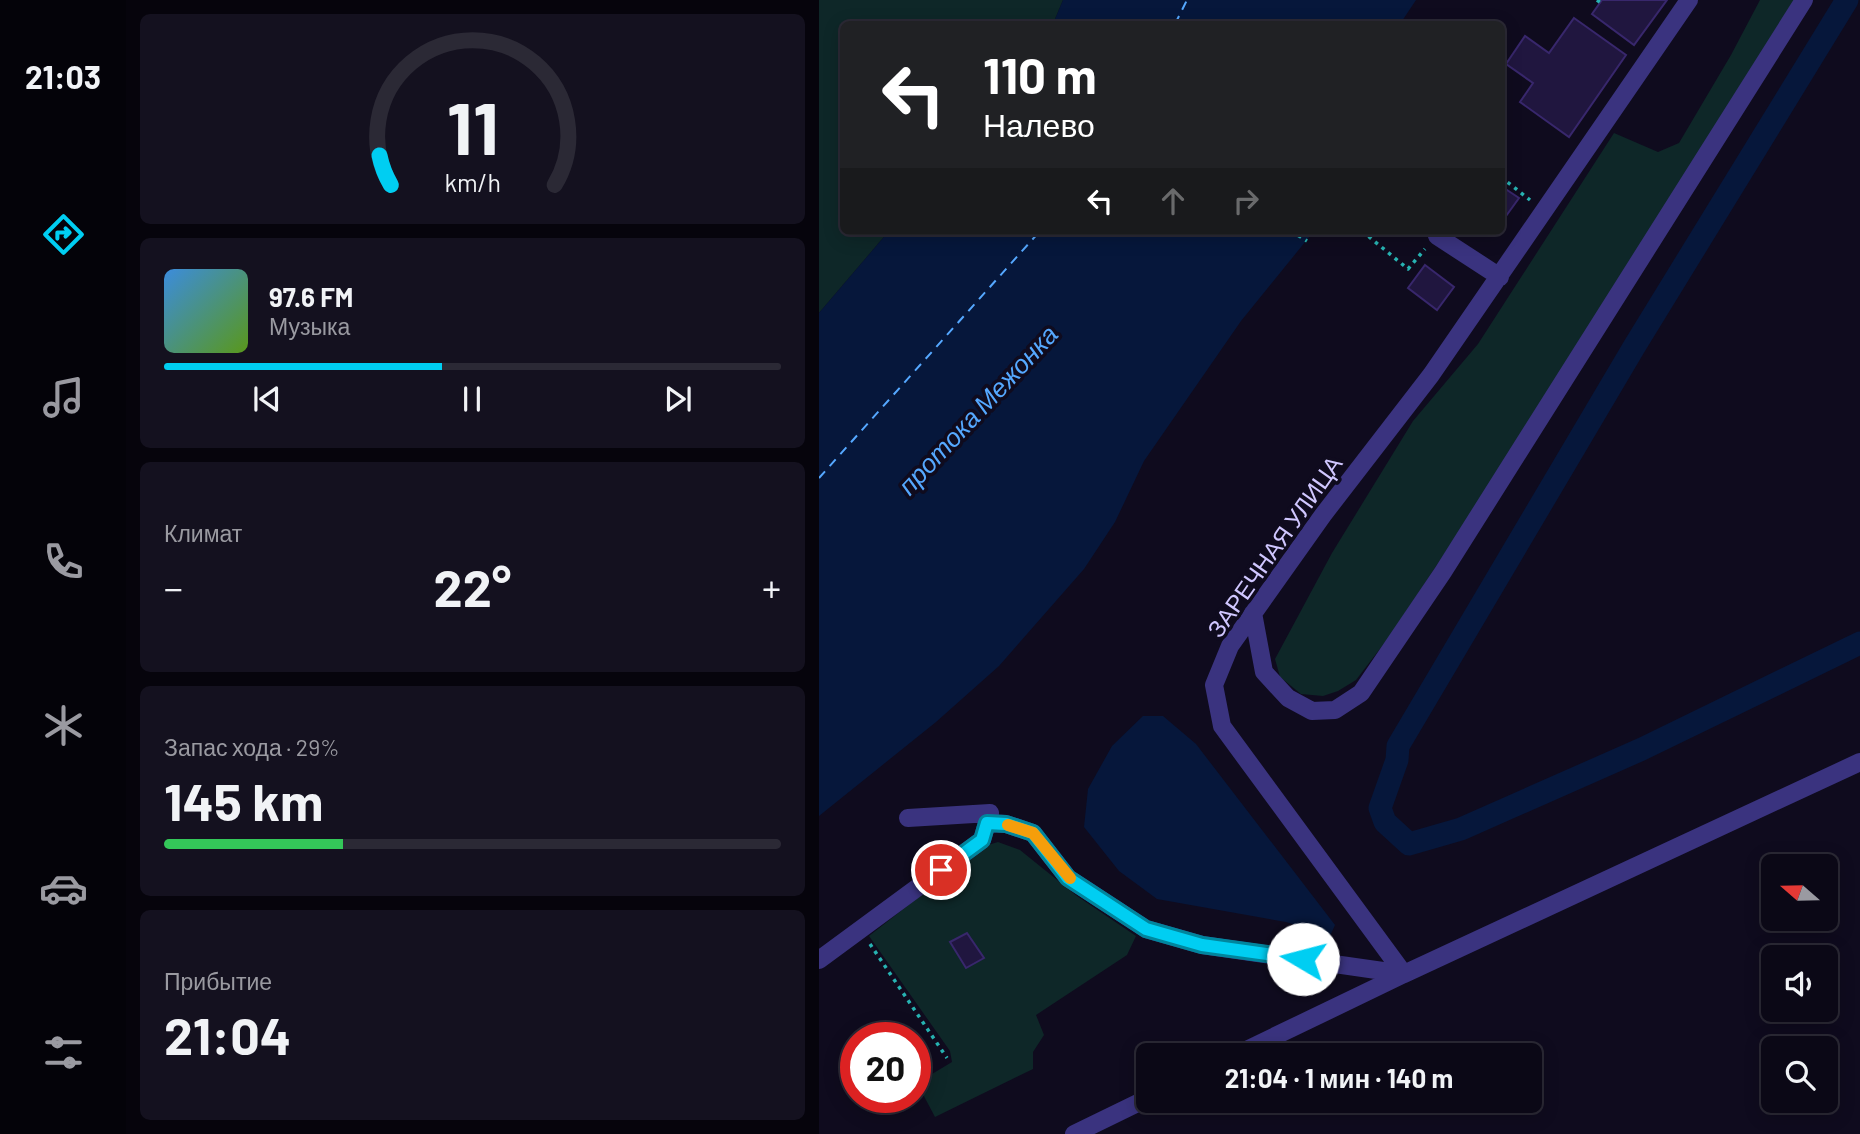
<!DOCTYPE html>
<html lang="ru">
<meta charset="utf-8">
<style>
:root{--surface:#0b0816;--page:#14111f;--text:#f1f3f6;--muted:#9a9aa1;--line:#2b2935;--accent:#00cef2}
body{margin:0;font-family:Barlow,sans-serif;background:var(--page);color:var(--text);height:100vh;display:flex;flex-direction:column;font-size:26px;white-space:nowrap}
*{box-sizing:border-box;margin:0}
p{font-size:23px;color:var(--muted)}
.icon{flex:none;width:38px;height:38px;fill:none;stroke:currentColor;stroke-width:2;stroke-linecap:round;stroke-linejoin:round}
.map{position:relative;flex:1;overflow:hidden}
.sheet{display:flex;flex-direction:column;gap:14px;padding:14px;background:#06040c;width:693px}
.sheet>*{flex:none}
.banner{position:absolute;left:21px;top:21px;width:665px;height:214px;border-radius:10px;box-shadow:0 4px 18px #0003,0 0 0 2px var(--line);background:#202124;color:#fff;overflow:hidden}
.needle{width:46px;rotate:290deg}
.fabs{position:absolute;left:942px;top:854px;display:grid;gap:14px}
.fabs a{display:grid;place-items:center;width:77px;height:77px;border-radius:10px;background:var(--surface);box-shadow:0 4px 18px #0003,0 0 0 2px var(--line);font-size:35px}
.speed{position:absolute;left:21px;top:1022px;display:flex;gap:14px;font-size:35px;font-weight:700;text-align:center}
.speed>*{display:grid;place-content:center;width:91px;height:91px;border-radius:50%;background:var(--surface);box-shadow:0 4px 18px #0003,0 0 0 2px var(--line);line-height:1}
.speed .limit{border:10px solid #d22;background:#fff;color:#111}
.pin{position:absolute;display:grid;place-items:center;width:60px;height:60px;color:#fff;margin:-30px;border:4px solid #fff;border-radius:50%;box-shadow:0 2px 7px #0007}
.me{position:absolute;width:77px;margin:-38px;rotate:278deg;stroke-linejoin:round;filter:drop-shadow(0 0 5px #0008)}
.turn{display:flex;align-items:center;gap:24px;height:147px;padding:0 28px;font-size:32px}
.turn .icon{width:91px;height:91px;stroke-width:2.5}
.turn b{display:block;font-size:49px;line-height:60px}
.lanes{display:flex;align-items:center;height:66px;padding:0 28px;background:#0003;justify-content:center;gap:35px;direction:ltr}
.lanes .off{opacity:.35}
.big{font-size:52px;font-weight:700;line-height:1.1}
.sheet .tile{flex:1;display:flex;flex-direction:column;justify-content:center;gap:10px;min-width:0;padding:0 24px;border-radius:10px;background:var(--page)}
.sheet .dial{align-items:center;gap:0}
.dial svg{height:182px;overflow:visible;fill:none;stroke:var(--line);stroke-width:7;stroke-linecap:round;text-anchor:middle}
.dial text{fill:var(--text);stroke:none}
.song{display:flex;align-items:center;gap:21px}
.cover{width:84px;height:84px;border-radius:10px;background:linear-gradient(135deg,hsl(210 70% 55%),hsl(90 70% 35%))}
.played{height:7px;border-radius:4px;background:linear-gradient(90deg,var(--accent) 45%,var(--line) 45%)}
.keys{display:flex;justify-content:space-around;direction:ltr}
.heat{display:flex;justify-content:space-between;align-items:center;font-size:38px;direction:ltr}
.charge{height:10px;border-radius:5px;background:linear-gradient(90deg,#34c759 29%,var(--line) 0)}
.trip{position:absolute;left:317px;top:1043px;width:406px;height:70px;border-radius:10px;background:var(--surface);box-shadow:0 4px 18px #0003,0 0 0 2px var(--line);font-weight:700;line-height:70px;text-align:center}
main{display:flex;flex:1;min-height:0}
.menu{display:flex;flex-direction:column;width:126px;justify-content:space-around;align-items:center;background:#040309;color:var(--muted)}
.menu .icon{width:49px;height:49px}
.menu .active{color:var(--accent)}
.menu b{font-size:32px;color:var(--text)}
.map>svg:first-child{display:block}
.green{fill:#0e2728}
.water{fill:#06173b}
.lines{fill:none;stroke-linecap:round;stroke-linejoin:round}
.canal{stroke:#06173b;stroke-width:23}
.ferry{stroke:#55a8ff;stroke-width:2;stroke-dasharray:9 7;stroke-linecap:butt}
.building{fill:#20163f;stroke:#38276c;stroke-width:2}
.path{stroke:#27b3b2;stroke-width:3.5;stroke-dasharray:3.5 5;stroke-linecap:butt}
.minor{stroke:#3a337f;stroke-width:18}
.route-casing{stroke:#00869d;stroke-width:18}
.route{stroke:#00cef2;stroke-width:12}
.slow{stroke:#f59e0b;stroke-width:12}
.labels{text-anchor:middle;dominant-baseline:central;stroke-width:7;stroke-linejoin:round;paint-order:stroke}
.street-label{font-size:24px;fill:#d0c7ff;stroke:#0f0b1e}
.water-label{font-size:26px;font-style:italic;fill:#55a8ff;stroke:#0f0b1e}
</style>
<main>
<nav class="menu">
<b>21:03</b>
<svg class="icon active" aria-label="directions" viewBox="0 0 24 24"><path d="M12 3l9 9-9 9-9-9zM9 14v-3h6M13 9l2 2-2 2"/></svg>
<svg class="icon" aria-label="music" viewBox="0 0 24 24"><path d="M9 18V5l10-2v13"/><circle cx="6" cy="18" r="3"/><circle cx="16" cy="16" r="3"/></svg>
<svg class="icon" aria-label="phone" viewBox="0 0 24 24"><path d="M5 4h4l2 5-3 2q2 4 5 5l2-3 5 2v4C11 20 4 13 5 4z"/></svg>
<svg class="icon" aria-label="climate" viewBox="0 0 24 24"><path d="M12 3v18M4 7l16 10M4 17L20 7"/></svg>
<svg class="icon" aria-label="car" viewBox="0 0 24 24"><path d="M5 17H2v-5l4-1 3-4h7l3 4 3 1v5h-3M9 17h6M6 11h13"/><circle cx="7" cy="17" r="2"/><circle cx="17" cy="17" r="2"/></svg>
<svg class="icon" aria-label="filters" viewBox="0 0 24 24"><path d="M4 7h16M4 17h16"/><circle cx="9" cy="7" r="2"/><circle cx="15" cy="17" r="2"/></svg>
</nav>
<section class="sheet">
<div class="tile dial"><svg viewBox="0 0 100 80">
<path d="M14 69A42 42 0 1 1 86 69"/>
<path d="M14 69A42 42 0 0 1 9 56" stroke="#00cef2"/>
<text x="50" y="56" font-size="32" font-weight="700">11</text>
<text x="50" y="72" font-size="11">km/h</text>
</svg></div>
<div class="tile">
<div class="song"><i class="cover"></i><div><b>97.6 FM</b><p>Музыка</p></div></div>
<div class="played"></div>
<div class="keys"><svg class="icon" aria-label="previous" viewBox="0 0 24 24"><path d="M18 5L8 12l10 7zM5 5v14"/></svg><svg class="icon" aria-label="pause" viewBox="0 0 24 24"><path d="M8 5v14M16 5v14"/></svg><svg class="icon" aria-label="next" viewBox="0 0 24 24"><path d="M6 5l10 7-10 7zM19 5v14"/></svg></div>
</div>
<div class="tile"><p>Климат</p>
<div class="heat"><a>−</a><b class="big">22°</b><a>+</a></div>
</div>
<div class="tile"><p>Запас хода · 29%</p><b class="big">145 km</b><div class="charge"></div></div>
<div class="tile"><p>Прибытие</p><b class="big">21:04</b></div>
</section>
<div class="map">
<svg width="1041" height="1134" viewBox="0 0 1041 1134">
<rect width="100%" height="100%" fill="#0f0b1e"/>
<!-- green -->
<path class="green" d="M 0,0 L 244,0 L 234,24 L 24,24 L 24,231 L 70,231 L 0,313 Z
M 941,0 L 975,0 L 675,479 L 570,637 L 537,680 L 519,691 L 504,696 L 482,694 L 461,677 L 456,659 L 513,553 L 594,421 L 659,344 L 795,133 L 839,152 L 860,143 L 912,55 Z
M 179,842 L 201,850 L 258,896 L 317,936 L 308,955 L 217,1015 L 225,1035 L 214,1052 L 214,1069 L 116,1117 L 98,1083 L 133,1062 L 131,1051 L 50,936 L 134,870 L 169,845 Z"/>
<!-- water -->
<path class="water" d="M 244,0 L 597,0 L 581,24 L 234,24 Z
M 70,231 L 495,231 L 422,321 L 325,461 L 296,522 L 265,569 L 180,666 L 117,722 L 0,816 L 0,313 Z
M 324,716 L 344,716 L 377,744 L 516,925 L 511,936 L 467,922 L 338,899 L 300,871 L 265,827 L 269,789 L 293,746 Z"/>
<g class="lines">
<!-- canal -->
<path class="canal" d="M 1028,0 L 815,347 L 579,746 L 578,760 L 561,808 L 566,822 L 590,844 L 642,829 L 823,749 L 1041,643"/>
<!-- ferry -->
<path class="ferry" d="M 356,24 L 368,0
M 0,478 L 221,231"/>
</g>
<!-- building -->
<path class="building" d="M 783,0 L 848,0 L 815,45 L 773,14 Z
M 755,18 L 807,55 L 750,137 L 701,102 L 714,83 L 687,64 L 706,36 L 730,53 Z
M 682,186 L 700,198 L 682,223 Z
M 606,265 L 635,287 L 618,310 L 589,288 Z
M 148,933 L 165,958 L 147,968 L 131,942 Z"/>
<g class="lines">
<!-- path -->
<path class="path" d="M 778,0 L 782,3
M 682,177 L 711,200
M 472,231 L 488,241
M 543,231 L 589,269 L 606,249
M 509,233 L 510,231
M 51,944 L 128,1058"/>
<!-- minor -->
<path class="minor" d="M 618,236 L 681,277
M 434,613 L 445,672 L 469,698 L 493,711 L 516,710 L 542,693 L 624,572 L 985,0
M 168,823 L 187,824 L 214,833 L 249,878 L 327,929 L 383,945 L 585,974 L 1041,762
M 0,960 L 163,840 L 171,813 L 89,818
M 417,1055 L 585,974 L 403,726 L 395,685 L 411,646 L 504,515 L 612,375 L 870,0
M 255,1134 L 329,1098"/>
</g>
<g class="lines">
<defs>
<path id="route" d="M 122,870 L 163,840 L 168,823 L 187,824 L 214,833 L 249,878 L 327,929 L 383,945 L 484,959"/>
</defs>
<!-- route casing -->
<use href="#route" class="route-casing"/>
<!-- route -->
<use href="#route" class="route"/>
<!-- slow -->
<path class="slow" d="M 189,825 L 214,833 L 251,878"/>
</g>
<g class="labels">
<!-- street labels -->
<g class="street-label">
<text transform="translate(455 546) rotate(-55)">ЗАРЕЧНАЯ УЛИЦА</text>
</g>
<!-- water labels -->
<g class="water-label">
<text transform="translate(158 409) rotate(-47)">протока Межонка</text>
</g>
</g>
</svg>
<div class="fabs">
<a><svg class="needle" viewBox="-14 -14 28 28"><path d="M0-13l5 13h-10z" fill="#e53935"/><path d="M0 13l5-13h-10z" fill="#9a9aa1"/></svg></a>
<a><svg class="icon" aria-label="sound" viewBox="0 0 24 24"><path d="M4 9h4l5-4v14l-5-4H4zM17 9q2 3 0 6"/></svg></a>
<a><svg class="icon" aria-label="search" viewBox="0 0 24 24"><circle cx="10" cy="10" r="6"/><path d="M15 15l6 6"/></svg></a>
</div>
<div class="speed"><div class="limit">20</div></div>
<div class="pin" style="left:122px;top:870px;background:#d93025"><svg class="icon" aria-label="arrive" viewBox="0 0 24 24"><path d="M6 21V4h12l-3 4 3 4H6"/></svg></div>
<svg class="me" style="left:484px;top:959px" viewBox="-20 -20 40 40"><circle r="19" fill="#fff"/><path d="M0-13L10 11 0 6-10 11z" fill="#00cef2"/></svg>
<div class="trip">21:04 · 1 мин · 140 m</div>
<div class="banner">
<div class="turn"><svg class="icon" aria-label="left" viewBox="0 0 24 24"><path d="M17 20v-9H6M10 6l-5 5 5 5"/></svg><div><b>110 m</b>Налево</div></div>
<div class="lanes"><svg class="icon" aria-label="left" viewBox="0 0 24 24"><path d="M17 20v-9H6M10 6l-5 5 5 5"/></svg><svg class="icon off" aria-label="ahead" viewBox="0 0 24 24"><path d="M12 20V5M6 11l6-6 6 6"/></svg><svg class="icon off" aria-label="right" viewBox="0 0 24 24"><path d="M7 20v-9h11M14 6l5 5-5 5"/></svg></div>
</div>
</div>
</main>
